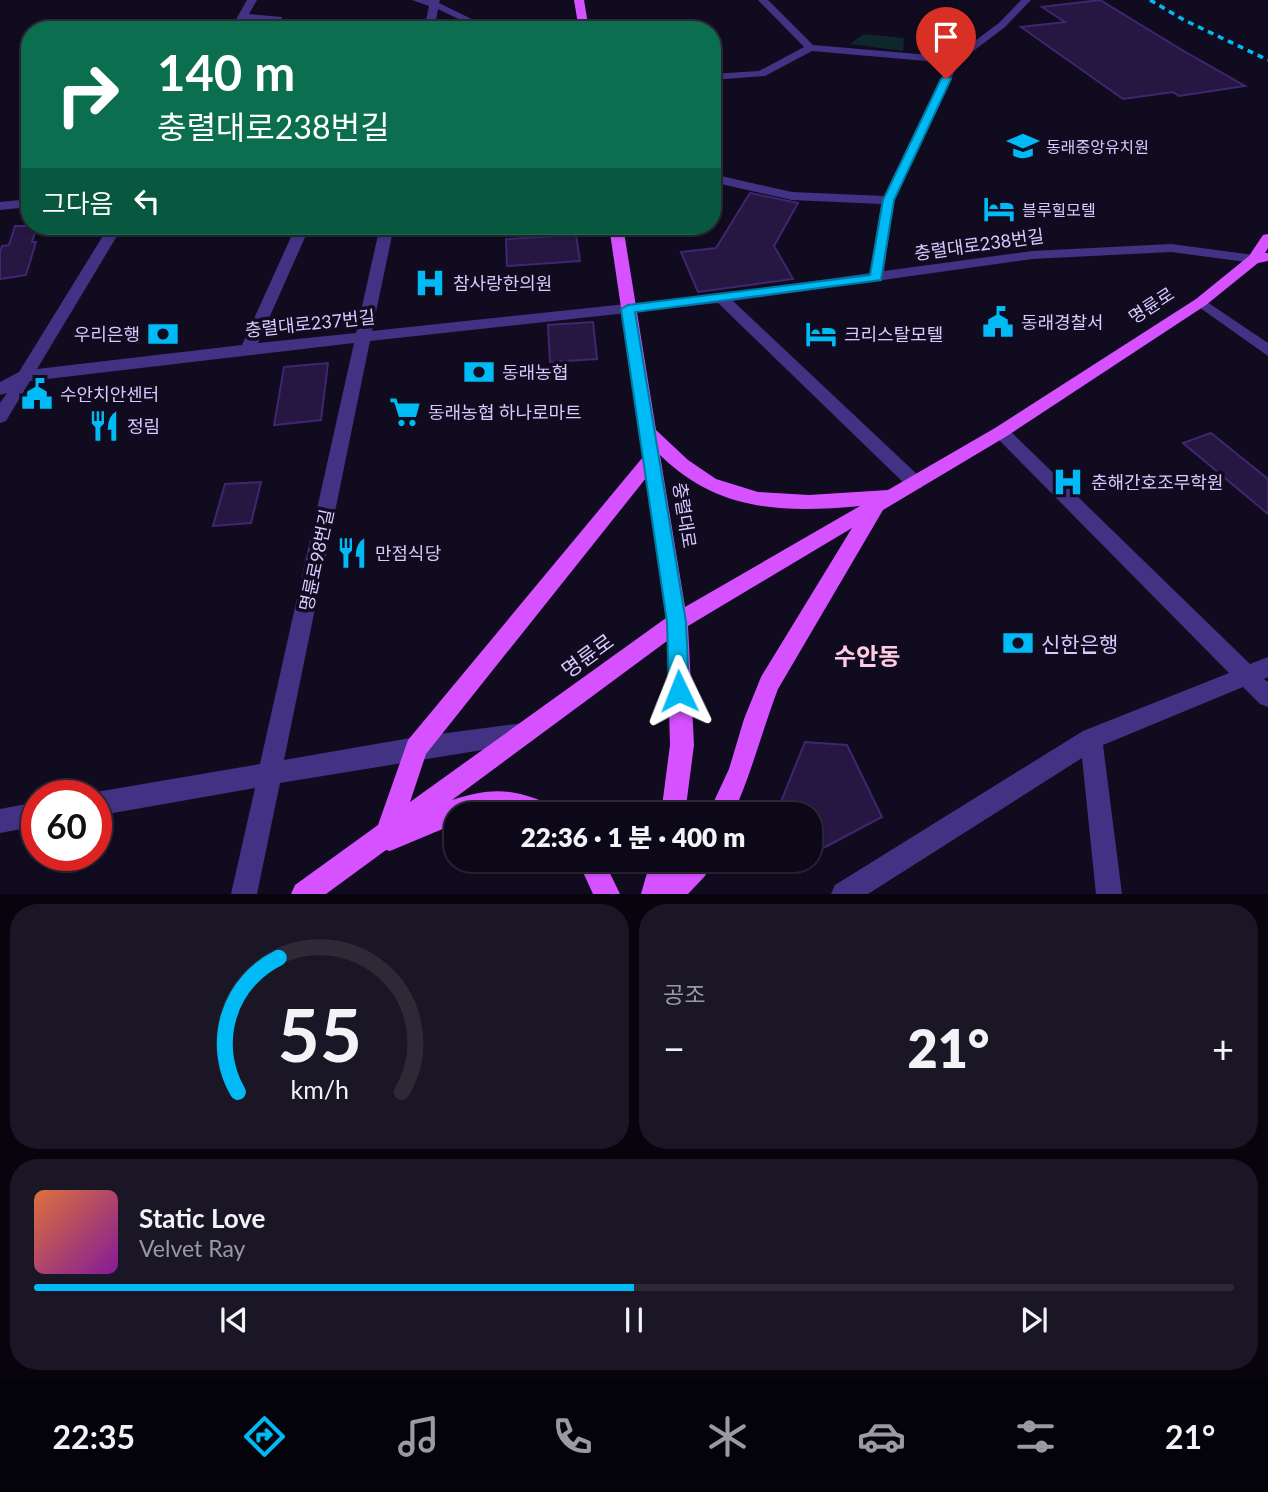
<!DOCTYPE html>
<html lang="ko">
<meta charset="utf-8">
<style>
:root{--surface:#0d0818;--page:#1b1625;--text:#f1f3f6;--muted:#9a9aa2;--line:#2d2937;--accent:#00baf5}
body{margin:0;font-family:Lato,"Noto Sans KR",sans-serif;background:var(--page);color:var(--text);height:100vh;display:flex;flex-direction:column;font-size:26px;white-space:nowrap}
*{box-sizing:border-box;margin:0}
p{font-size:23px;color:var(--muted)}
.icon{flex:none;width:38px;height:38px;fill:none;stroke:currentColor;stroke-width:2;stroke-linecap:round;stroke-linejoin:round}
.map{position:relative;height:894px;overflow:hidden}
.drawer{display:flex;flex-direction:column;gap:10px;padding:10px;background:#07040d;flex:1}
.drawer>*{flex:none}
.top-card{position:absolute;left:21px;top:21px;width:700px;height:214px;border-radius:28px;box-shadow:0 2px 5px #0004,0 0 0 2px var(--line);background:#0b6e4f;color:#fff;overflow:hidden}
.speed{position:absolute;left:21px;top:780px;display:flex;gap:14px;font-size:35px;font-weight:700;text-align:center}
.speed>*{display:grid;place-content:center;width:91px;height:91px;border-radius:50%;background:var(--surface);box-shadow:0 2px 5px #0004,0 0 0 2px var(--line);line-height:1}
.speed .limit{border:10px solid #d22;background:#fff;color:#111}
.pin{position:absolute;display:grid;place-items:center;width:60px;height:60px;color:#fff;margin:-72px -30px;border-radius:50% 50% 50% 0;rotate:-45deg;box-shadow:0 0 7px #0007}
.pin .icon{rotate:45deg}
.me{position:absolute;width:77px;margin:-38px;rotate:358deg;stroke-linejoin:round;filter:drop-shadow(0 0 5px #0008)}
.turn{display:flex;align-items:center;gap:24px;height:147px;padding:0 21px;font-size:32px}
.turn .icon{width:91px;height:91px;stroke-width:2.5}
.turn b{display:block;font-size:49px;line-height:60px}
.then{display:flex;align-items:center;height:66px;padding:0 21px;background:#0003;gap:14px;font-size:26px}
.big{font-size:52px;font-weight:800;line-height:1.1}
.drawer .widget{flex:1;display:flex;flex-direction:column;justify-content:center;gap:10px;min-width:0;padding:0 24px;border-radius:28px;background:var(--page)}
.drawer .dial{align-items:center;gap:0}
.dial svg{height:182px;overflow:visible;fill:none;stroke:var(--line);stroke-width:7;stroke-linecap:round;text-anchor:middle}
.dial text{fill:var(--text);stroke:none}
.song{display:flex;align-items:center;gap:21px}
.cover{width:84px;height:84px;border-radius:10px;background:linear-gradient(135deg,hsl(20 70% 55%),hsl(290 70% 35%))}
.played{height:7px;border-radius:4px;background:linear-gradient(90deg,var(--accent) 50%,var(--line) 50%)}
.keys{display:flex;justify-content:space-around;direction:ltr}
.heat{display:flex;justify-content:space-between;align-items:center;font-size:38px;direction:ltr}
.drawer .tiles{flex:1;display:grid;gap:10px;grid-template-columns:1fr 1fr}
.widget:last-child{grid-column:span 2}
.trip{position:absolute;left:444px;top:802px;width:378px;height:70px;border-radius:28px;background:var(--surface);box-shadow:0 2px 5px #0004,0 0 0 2px var(--line);font-weight:800;line-height:70px;text-align:center}
.menu{display:flex;height:112px;justify-content:space-around;align-items:center;background:#05030a;color:var(--muted)}
.menu .icon{width:49px;height:49px}
.menu .on{color:var(--accent)}
.menu b{font-size:32px;color:var(--text)}
.map>svg:first-child{display:block}
.green{fill:#0e272a}
.building{fill:#251642;stroke:#3f2670;stroke-width:2}
.lines{fill:none;stroke-linecap:round;stroke-linejoin:round}
.minor{fill:#413283;fill-rule:evenodd}
.major{fill:#d651ff;fill-rule:evenodd}
.rail{stroke:#00baf5;stroke-width:3.5;stroke-dasharray:6 5;stroke-linecap:butt}
.route{fill:#00baf5;stroke:#00799f;stroke-width:2}
.labels{text-anchor:middle;dominant-baseline:central;stroke-width:7;stroke-linejoin:round;paint-order:stroke}
.far-poi-label{font-size:16px;fill:#d7caff;stroke:#110b20;text-anchor:start}
.street-label{font-size:18px;fill:#d7caff;stroke:#110b20}
.poi-label{font-size:18px;fill:#d7caff;stroke:#110b20;text-anchor:start}
.near-poi-label{font-size:21px;fill:#d7caff;stroke:#110b20;text-anchor:start}
.near-street-label{font-size:21px;fill:#d7caff;stroke:#110b20}
.near-quarter-label{font-size:24px;font-weight:bold;fill:#ffcce5;stroke:#110b20}
</style>
<div class="map">
<svg width="1268" height="894" viewBox="0 0 1268 894">
<rect width="100%" height="100%" fill="#110b20"/>
<!-- green -->
<path class="green" d="M 864,34 L 904,38 L 903,51 L 850,44 Z"/>
<!-- building -->
<path class="building" d="M 1100,0 L 1182,50 L 1245,86 L 1179,96 L 1173,92 L 1123,99 L 1021,27 L 1065,22 L 1042,7 Z
M 750,193 L 798,203 L 774,246 L 793,279 L 698,292 L 681,252 L 716,248 Z
M 15,226 L 37,226 L 32,242 L 36,242 L 26,275 L 0,279 L 0,253 L 2,246 L 9,245 Z
M 576,235 L 580,261 L 507,266 L 506,239 Z
M 593,322 L 597,359 L 550,362 L 548,325 Z
M 328,363 L 321,420 L 274,425 L 284,367 Z
M 1211,433 L 1268,479 L 1268,514 L 1183,443 Z
M 261,482 L 251,523 L 213,526 L 225,484 Z
M 805,742 L 847,745 L 882,817 L 810,855 L 810,814 L 776,814 Z"/>
<g class="lines">
<!-- minor -->
<path class="minor" d="M 247,0 L 257,0 L 249,14 L 282,17 L 278,30 L 268,30 L 273,22 L 245,20 L 240,30 L 230,30 Z
M 412,0 L 440,0 L 439,3 L 494,30 L 481,30 L 438,9 L 434,30 L 424,30 L 429,6 Z
M 758,0 L 768,0 L 813,45 L 953,57 L 999,23 L 1021,0 L 1031,0 L 1005,27 L 959,62 L 894,200 L 884,271 L 1032,251 L 1171,244 L 1254,255 L 1261,259 L 1254,263 L 1171,252 L 1032,259 L 733,301 L 921,478 L 924,483 L 921,488 L 909,488 L 718,303 L 370,341 L 284,760 L 416,737 L 523,723 L 531,726 L 534,734 L 531,742 L 280,783 L 257,894 L 231,894 L 255,788 L 96,816 L 96,796 L 87,796 L 96,792 L 260,764 L 354,343 L 30,381 L 6,421 L 0,423 L 0,403 L 7,393 L 0,395 L 0,382 L 19,372 L 109,226 L 123,226 L 37,369 L 242,345 L 296,226 L 310,226 L 258,343 L 356,333 L 380,226 L 394,226 L 372,331 L 721,294 L 870,273 L 881,204 L 792,200 L 712,182 L 712,174 L 792,192 L 884,196 L 949,63 L 812,51 L 765,76 L 712,80 L 712,74 L 759,71 L 804,47 Z
M 30,199 L 30,207 L 0,210 L 0,202 Z
M 1201,298 L 1268,343 L 1268,356 L 1196,305 L 1194,302 L 1196,299 Z
M 1001,426 L 1007,428 L 1250,664 L 1268,657 L 1268,677 L 1264,679 L 1268,682 L 1268,707 L 1260,704 L 1243,687 L 1103,745 L 1122,894 L 1096,894 L 1082,758 L 868,894 L 831,894 L 835,885 L 1083,731 L 1229,673 L 995,436 L 992,432 L 995,428 Z
M 37,802 L 37,826 L 0,833 L 0,809 Z"/>
<!-- major -->
<path class="major" d="M 574,0 L 584,0 L 589,30 L 579,30 Z
M 609,226 L 623,226 L 656,430 L 688,460 L 716,479 L 758,492 L 809,495 L 888,490 L 995,428 L 1196,299 L 1249,256 L 1263,235 L 1268,234 L 1268,248 L 1265,253 L 1268,253 L 1268,261 L 1258,263 L 1206,305 L 1007,436 L 883,510 L 778,689 C 762,731 752,772 733,814 L 708,814 L 729,769 L 744,719 L 761,677 L 852,528 L 688,626 L 694,745 L 685,814 L 661,814 L 670,745 L 667,641 L 452,800 C 491,787 514,788 551,805 L 554,814 L 457,814 L 457,823 L 390,851 L 386,850 L 326,894 L 291,894 L 295,885 L 378,825 L 408,740 L 643,457 ZM 660,455 C 718,512 784,513 860,506 L 685,607 ZM 646,478 L 666,618 L 410,802 L 426,754 Z
M 577,859 L 603,859 L 620,894 L 593,894 Z
M 651,859 L 677,859 L 673,873 L 686,859 L 712,859 L 705,876 L 688,894 L 641,894 Z"/>
<!-- rail -->
<path class="rail" d="M 1150,0 L 1184,20 L 1268,60"/>
</g>
<!-- route -->
<path class="route" d="M 946,76 L 951,79 L 894,200 L 881,280 L 635,312 L 686,622 L 689,691 L 686,698 L 679,701 L 672,698 L 669,691 L 667,622 L 621,309 L 628,305 L 870,275 L 883,200 L 941,79 Z"/>
<!-- icons -->
<defs>
<symbol id="school-bare" viewBox="-9 -9 18 18"><path d="M0-5L7-2L0 1L-7-2ZM-4 1L0 2.5L4 1V4Q0 6-4 4Z" fill="#00baf5" stroke="#110b20" stroke-width="2.5" paint-order="stroke"/></symbol>
<symbol id="hotel-bare" viewBox="-9 -9 18 18"><path d="M-6-4.5h1.5V1H6V5H4.5V3h-9V5H-6ZM-4 0a1.8 1.8 0 1 1 3.6 0ZM.5 0V-2.5h3Q6-2.5 6 0Z" fill="#00baf5" stroke="#110b20" stroke-width="2.5" paint-order="stroke"/></symbol>
<symbol id="hospital-bare" viewBox="-9 -9 18 18"><path d="M-5-5h3v3.5h4V-5h3V5h-3V1.5h-4V5h-3Z" fill="#00baf5" stroke="#110b20" stroke-width="2.5" paint-order="stroke"/></symbol>
<symbol id="civic-bare" viewBox="-9 -9 18 18"><path d="M-.6-6.5H3V-4.5H.6V-3L4-1V1h2V6H-6V1h2V-1L-.6-3ZM-1.2 2.5V6h2.4V2.5Z" fill="#00baf5" stroke="#110b20" stroke-width="2.5" paint-order="stroke"/></symbol>
<symbol id="bank-bare" viewBox="-9 -9 18 18"><path d="M-6-4H6V4H-6ZM0-2.3a2.3 2.3 0 1 0 0 4.6a2.3 2.3 0 1 0 0-4.6Z" fill="#00baf5" stroke="#110b20" stroke-width="2.5" paint-order="stroke"/></symbol>
<symbol id="supermarket-bare" viewBox="-9 -9 18 18"><path d="M-6-5.5h2.5l.6 2H6L4.5 2H-2.5L-4.4-4H-6ZM-1.5 3.2a1.3 1.3 0 1 0 .1 0ZM3 3.2a1.3 1.3 0 1 0 .1 0Z" fill="#00baf5" stroke="#110b20" stroke-width="2.5" paint-order="stroke"/></symbol>
<symbol id="restaurant-bare" viewBox="-9 -9 18 18"><path d="M-5-6h1v4h1v-4h1v4h1v-4h1v5L-1.5 .5V6h-2V.5L-5-1ZM5-6V6H3V1.5H1.5Q1.5-4 5-6Z" fill="#00baf5" stroke="#110b20" stroke-width="2.5" paint-order="stroke"/></symbol>
</defs>
<g fill-rule="evenodd">
<use href="#school-bare" x="1001" y="124" width="44" height="44"/>
<use href="#hotel-bare" x="977" y="187" width="44" height="44"/>
<use href="#hospital-bare" x="408" y="261" width="44" height="44"/>
<use href="#civic-bare" x="976" y="300" width="44" height="44"/>
<use href="#bank-bare" x="141" y="312" width="44" height="44"/>
<use href="#hotel-bare" x="799" y="312" width="44" height="44"/>
<use href="#bank-bare" x="457" y="350" width="44" height="44"/>
<use href="#civic-bare" x="15" y="372" width="44" height="44"/>
<use href="#supermarket-bare" x="383" y="390" width="44" height="44"/>
<use href="#restaurant-bare" x="82" y="404" width="44" height="44"/>
<use href="#hospital-bare" x="1046" y="460" width="44" height="44"/>
<use href="#restaurant-bare" x="330" y="531" width="44" height="44"/>
<use href="#bank-bare" x="996" y="621" width="44" height="44"/>
</g>
<g class="labels">
<!-- far-poi labels -->
<g class="far-poi-label">
<text x="1046" y="146">동래중앙유치원</text>
<text x="1022" y="209">블루힐모텔</text>
</g>
<!-- street labels -->
<g class="street-label">
<text transform="translate(979 244) rotate(-8)">충렬대로238번길</text>
<text transform="translate(1151 305) rotate(-33)">명륜로</text>
<text transform="translate(310 323) rotate(-6)">충렬대로237번길</text>
<text transform="translate(685 515) rotate(81)">충렬대로</text>
<text transform="translate(316 560) rotate(-78)">명륜로98번길</text>
</g>
<!-- poi labels -->
<g class="poi-label">
<text x="453" y="283">참사랑한의원</text>
<text x="1021" y="322">동래경찰서</text>
<text x="140" y="334" text-anchor="end">우리은행</text>
<text x="844" y="334">크리스탈모텔</text>
<text x="502" y="372">동래농협</text>
<text x="60" y="394">수안치안센터</text>
<text x="428" y="412">동래농협 하나로마트</text>
<text x="127" y="426">정림</text>
<text x="1091" y="482">춘해간호조무학원</text>
<text x="375" y="553">만점식당</text>
</g>
<!-- near-poi labels -->
<g class="near-poi-label">
<text x="1041" y="643">신한은행</text>
</g>
<!-- near-street labels -->
<g class="near-street-label">
<text transform="translate(587 655) rotate(-36)">명륜로</text>
</g>
<!-- near-quarter labels -->
<g class="near-quarter-label">
<text x="867" y="655">수안동</text>
</g>
</g>
</svg>
<div class="speed"><div class="limit">60</div></div>
<div class="pin" style="left:946px;top:79px;background:#d93025"><svg class="icon" aria-label="arrive" viewBox="0 0 24 24"><path d="M6 21V4h12l-3 4 3 4H6"/></svg></div>
<svg class="me" style="left:679px;top:691px" viewBox="-20 -20 40 40"><path d="M0-17L14 15 0 8-14 15z" fill="#00baf5" stroke="#fff" stroke-width="4"/></svg>
<div class="trip">22:36 · 1 분 · 400 m</div>
<div class="top-card">
<div class="turn"><svg class="icon" aria-label="right" viewBox="0 0 24 24"><path d="M7 20v-9h11M14 6l5 5-5 5"/></svg><div><b>140 m</b>충렬대로238번길</div></div>
<div class="then">그다음<svg class="icon" aria-label="left" viewBox="0 0 24 24"><path d="M17 20v-9H6M10 6l-5 5 5 5"/></svg></div>
</div>
</div>
<section class="drawer">
<div class="tiles">
<div class="widget dial"><svg viewBox="0 0 100 80">
<path d="M14 69A42 42 0 1 1 86 69"/>
<path d="M14 69A42 42 0 0 1 32 10" stroke="#00baf5"/>
<text x="50" y="56" font-size="32" font-weight="700">55</text>
<text x="50" y="72" font-size="11">km/h</text>
</svg></div>
<div class="widget"><p>공조</p>
<div class="heat"><a>−</a><b class="big">21°</b><a>+</a></div>
</div>
<div class="widget">
<div class="song"><i class="cover"></i><div><b>Static Love</b><p>Velvet Ray</p></div></div>
<div class="played"></div>
<div class="keys"><svg class="icon" aria-label="previous" viewBox="0 0 24 24"><path d="M18 5L8 12l10 7zM5 5v14"/></svg><svg class="icon" aria-label="pause" viewBox="0 0 24 24"><path d="M8 5v14M16 5v14"/></svg><svg class="icon" aria-label="next" viewBox="0 0 24 24"><path d="M6 5l10 7-10 7zM19 5v14"/></svg></div>
</div>
</div>
</section>
<nav class="menu">
<b>22:35</b>
<svg class="icon on" aria-label="directions" viewBox="0 0 24 24"><path d="M12 3l9 9-9 9-9-9zM9 14v-3h6M13 9l2 2-2 2"/></svg>
<svg class="icon" aria-label="music" viewBox="0 0 24 24"><path d="M9 18V5l10-2v13"/><circle cx="6" cy="18" r="3"/><circle cx="16" cy="16" r="3"/></svg>
<svg class="icon" aria-label="phone" viewBox="0 0 24 24"><path d="M5 4h4l2 5-3 2q2 4 5 5l2-3 5 2v4C11 20 4 13 5 4z"/></svg>
<svg class="icon" aria-label="climate" viewBox="0 0 24 24"><path d="M12 3v18M4 7l16 10M4 17L20 7"/></svg>
<svg class="icon" aria-label="car" viewBox="0 0 24 24"><path d="M5 17H2v-5l4-1 3-4h7l3 4 3 1v5h-3M9 17h6M6 11h13"/><circle cx="7" cy="17" r="2"/><circle cx="17" cy="17" r="2"/></svg>
<svg class="icon" aria-label="filters" viewBox="0 0 24 24"><path d="M4 7h16M4 17h16"/><circle cx="9" cy="7" r="2"/><circle cx="15" cy="17" r="2"/></svg>
<b>21°</b>
</nav>
